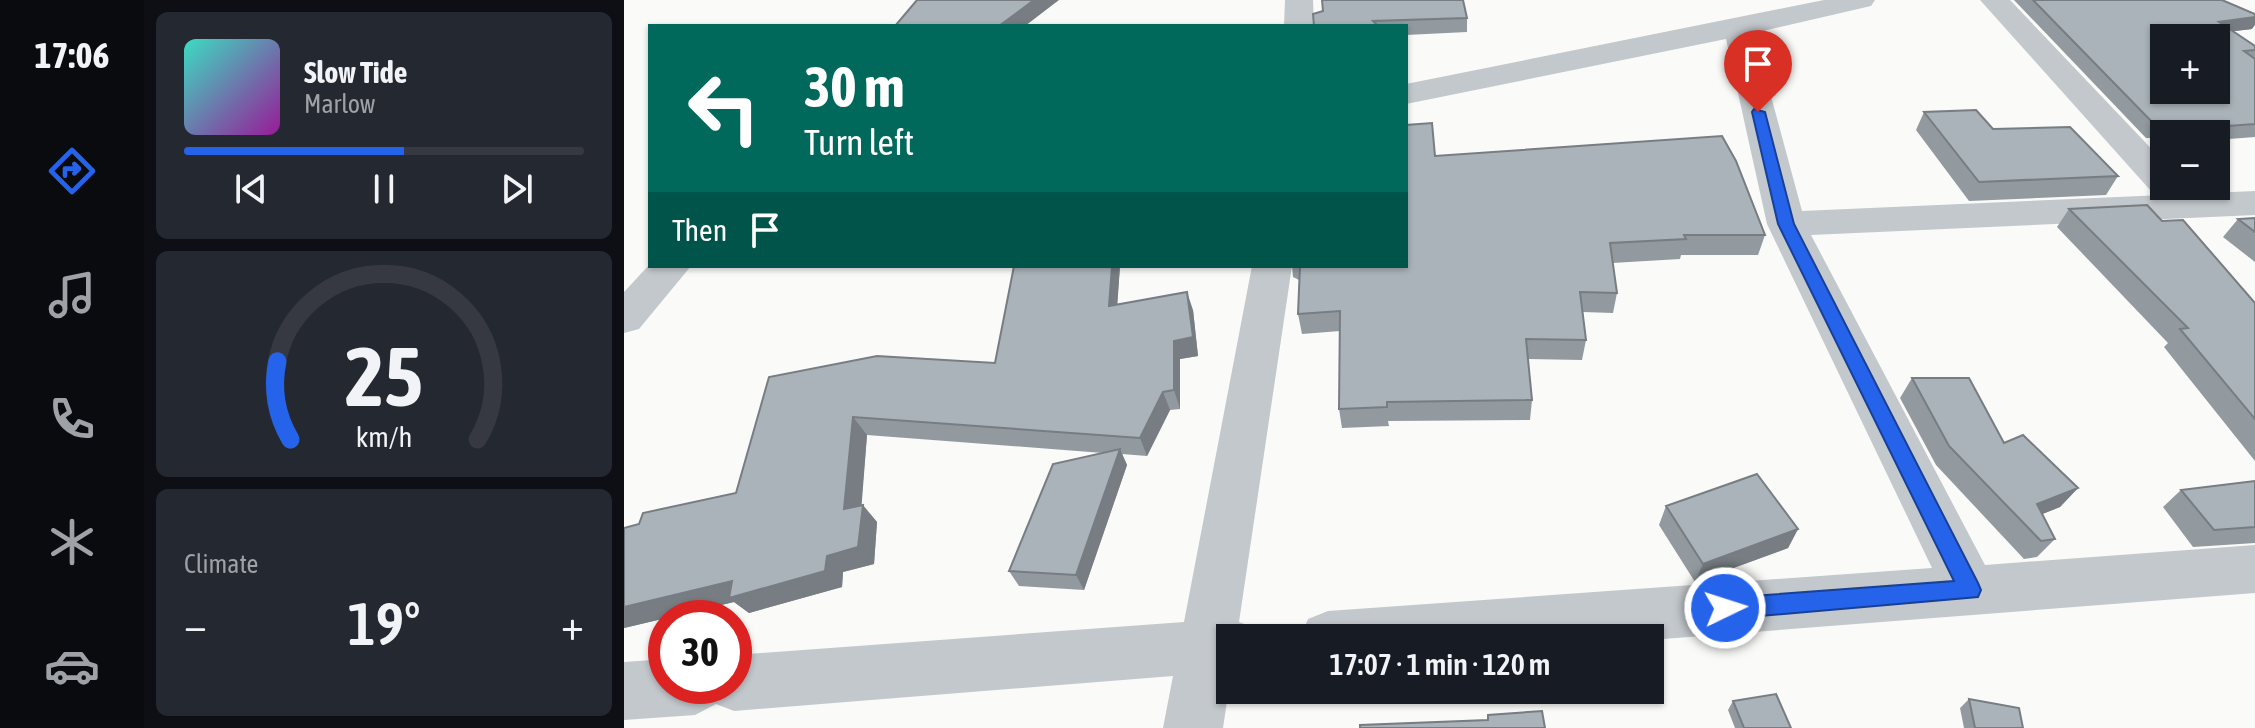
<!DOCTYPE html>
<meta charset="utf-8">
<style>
:root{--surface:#171b24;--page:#242831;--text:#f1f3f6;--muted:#9ea1a6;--line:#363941;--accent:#2563eb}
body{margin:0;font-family:"Asap Condensed",sans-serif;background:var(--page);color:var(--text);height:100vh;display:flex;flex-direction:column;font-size:30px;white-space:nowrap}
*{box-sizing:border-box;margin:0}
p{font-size:26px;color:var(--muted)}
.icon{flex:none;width:44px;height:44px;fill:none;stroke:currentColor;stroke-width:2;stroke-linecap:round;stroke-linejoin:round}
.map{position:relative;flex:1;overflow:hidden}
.sheet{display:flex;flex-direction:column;gap:12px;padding:12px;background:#0d0f14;width:480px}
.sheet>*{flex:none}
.hud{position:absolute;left:24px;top:24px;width:760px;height:244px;border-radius:0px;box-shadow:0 2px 6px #0004;background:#00695c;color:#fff;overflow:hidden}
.controls{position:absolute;left:1526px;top:24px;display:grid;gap:16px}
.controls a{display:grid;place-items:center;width:80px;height:80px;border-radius:0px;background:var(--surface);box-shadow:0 2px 6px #0004;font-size:40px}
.speed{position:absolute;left:24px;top:600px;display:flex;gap:16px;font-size:40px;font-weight:700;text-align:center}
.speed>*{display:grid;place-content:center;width:104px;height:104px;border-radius:50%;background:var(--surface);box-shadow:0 2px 6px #0004;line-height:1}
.speed .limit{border:12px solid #d22;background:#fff;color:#111}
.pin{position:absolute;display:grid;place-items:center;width:68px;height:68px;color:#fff;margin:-82px -34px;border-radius:50% 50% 50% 0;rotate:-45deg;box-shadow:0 0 8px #0007}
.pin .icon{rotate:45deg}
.me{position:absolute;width:88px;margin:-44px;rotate:86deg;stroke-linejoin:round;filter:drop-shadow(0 0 6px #0008)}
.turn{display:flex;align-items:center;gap:28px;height:168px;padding:0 24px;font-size:36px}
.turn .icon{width:104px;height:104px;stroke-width:2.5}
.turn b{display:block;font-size:56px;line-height:68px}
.then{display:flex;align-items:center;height:76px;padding:0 24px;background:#0003;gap:16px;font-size:30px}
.big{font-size:60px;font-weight:600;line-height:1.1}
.sheet .card{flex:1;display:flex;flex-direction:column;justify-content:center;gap:12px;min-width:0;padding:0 28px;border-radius:12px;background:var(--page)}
.sheet .dial{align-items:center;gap:0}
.dial svg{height:208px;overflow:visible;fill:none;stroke:var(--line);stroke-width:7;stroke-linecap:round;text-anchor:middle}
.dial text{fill:var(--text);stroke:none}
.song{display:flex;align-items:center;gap:24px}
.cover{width:96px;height:96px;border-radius:12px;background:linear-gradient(135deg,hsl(170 70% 55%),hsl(300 70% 35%))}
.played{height:8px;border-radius:4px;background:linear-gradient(90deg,var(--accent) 55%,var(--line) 55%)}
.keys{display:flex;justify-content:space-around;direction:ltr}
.heat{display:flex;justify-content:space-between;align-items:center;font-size:44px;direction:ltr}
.trip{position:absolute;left:592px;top:624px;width:448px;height:80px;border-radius:0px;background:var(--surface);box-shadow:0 2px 6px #0004;font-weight:600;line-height:80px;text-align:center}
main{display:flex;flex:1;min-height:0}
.tabs{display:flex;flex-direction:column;width:144px;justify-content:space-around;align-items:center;background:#090b0e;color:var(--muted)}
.tabs .icon{width:56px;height:56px}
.tabs .selected{color:var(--accent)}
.tabs b{font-size:36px;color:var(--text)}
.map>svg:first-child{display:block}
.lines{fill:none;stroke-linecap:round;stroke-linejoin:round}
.minor{fill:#c3c8cc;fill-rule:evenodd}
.wall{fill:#929a9f}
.shaded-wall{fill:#777d82}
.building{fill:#aab3b9;stroke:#777d82;stroke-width:2;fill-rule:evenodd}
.route{fill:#2563eb;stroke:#184099;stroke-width:2}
</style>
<main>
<nav class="tabs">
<b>17:06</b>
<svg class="icon selected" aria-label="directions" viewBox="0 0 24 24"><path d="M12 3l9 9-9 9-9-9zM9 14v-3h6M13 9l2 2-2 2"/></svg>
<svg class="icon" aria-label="music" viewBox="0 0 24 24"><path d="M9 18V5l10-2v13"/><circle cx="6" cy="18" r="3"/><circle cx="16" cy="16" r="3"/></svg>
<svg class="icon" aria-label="phone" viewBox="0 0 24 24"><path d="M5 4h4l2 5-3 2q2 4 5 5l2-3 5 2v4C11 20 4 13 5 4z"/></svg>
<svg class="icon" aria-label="climate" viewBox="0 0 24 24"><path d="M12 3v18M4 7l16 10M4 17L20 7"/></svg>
<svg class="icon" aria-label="car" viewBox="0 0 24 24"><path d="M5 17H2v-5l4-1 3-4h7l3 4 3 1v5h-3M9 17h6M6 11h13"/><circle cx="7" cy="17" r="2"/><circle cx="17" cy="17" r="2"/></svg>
</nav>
<section class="sheet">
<div class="card">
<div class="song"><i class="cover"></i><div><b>Slow Tide</b><p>Marlow</p></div></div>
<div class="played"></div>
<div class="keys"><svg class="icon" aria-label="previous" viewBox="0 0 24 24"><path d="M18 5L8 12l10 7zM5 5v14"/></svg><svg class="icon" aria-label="pause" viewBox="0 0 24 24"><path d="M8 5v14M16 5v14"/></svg><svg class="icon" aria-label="next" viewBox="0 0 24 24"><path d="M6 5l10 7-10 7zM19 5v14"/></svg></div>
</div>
<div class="card dial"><svg viewBox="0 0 100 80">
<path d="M14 69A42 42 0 1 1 86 69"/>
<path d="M14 69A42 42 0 0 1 9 39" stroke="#2563eb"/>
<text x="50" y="56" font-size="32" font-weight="700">25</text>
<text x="50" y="72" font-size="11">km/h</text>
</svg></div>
<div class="card"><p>Climate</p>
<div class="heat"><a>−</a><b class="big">19°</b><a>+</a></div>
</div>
</section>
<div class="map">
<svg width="1631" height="728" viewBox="0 0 1631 728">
<rect width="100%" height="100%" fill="#fafaf8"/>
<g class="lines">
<!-- minor -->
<path class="minor" d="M 661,0 L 689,0 L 690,26 L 660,26 Z
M 1200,0 L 1251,0 L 1247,6 L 1130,33 L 1178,211 L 1631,191 L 1631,215 L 1187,235 L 1361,565 L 1631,545 L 1631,593 L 1026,640 L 676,638 L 684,619 L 704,611 L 1308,568 L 1143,224 L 1102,39 L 782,104 L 782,84 Z
M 1356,0 L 1386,0 L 1540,162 L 1540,186 L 1556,186 L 1553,191 L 1540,194 L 1527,191 Z
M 26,264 L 67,266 L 15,329 L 0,333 L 0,292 Z
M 628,266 L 668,266 L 615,622 L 626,626 L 631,638 L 606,638 L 606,681 L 599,728 L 539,728 L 549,676 L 110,711 L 92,704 L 71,715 L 0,720 L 0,662 L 42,659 L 42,686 L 110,686 L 110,655 L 560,622 Z"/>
</g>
<!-- wall -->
<path class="wall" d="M 1390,0 L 1598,0 L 1628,29 L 1610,31 L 1631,46 L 1631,137 L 1592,140 L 1592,134 L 1540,134 L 1540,138 L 1522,138 Z
M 689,14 L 843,18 L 843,32 L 782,35 L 782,26 L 690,26 Z
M 1300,112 L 1369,129 L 1494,176 L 1482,195 L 1345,201 L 1292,130 Z
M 811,156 L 1141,235 L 1134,255 L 1057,255 L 1056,259 L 988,263 L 993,293 L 989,313 L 959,312 L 962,340 L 958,360 L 904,359 L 908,400 L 906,420 L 764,421 L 765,426 L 718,428 L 715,409 L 716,331 L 678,334 L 674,314 L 675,280 L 669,277 L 668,266 L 782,266 Z
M 1445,209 L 1538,221 L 1631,303 L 1631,461 L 1540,347 L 1544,343 L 1433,227 Z
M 1631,218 L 1631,262 L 1599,237 L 1614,219 Z
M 390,266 L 496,266 L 493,304 L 569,310 L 574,356 L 556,359 L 556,409 L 546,410 L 523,456 L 498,454 L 503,465 L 460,590 L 395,586 L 385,571 L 479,453 L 243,435 L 237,505 L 253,522 L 250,564 L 219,572 L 218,587 L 125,613 L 110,602 L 0,628 L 0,528 L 15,524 L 112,493 L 145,377 L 371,363 Z
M 1288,378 L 1380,443 L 1454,488 L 1436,507 L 1418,514 L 1431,539 L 1413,557 L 1400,559 L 1312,465 L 1276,398 Z
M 1631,481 L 1631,543 L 1569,547 L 1539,507 L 1557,490 Z
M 1042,506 L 1174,529 L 1164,548 L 1071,582 L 1035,525 Z
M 1345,699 L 1399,728 L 1340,728 L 1336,708 Z
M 1109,701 L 1167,728 L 1111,728 L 1104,710 Z"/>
<!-- shaded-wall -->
<path class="shaded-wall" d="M 410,0 L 435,0 L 401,26 L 375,26 Z
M 1631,17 L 1631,25 L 1628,29 L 1587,34 L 1595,22 Z
M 488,266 L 496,266 L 492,324 L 485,306 Z
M 563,292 L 569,310 L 574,356 L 556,359 L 556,409 L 550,390 L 550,341 Z
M 539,392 L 546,410 L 523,456 L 516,438 Z
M 229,417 L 243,435 L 236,526 L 220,509 Z
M 496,449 L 503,465 L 460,590 L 452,575 Z
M 1454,488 L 1436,507 L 1399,522 L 1413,504 Z
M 239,505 L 253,522 L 250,564 L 219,572 L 218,587 L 125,613 L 110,602 L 0,628 L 0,607 L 203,556 Z
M 1174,529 L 1164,548 L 1071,582 L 1079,564 Z"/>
<!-- building -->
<path class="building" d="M 293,0 L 410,0 L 375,26 L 271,26 Z
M 698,0 L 839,0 L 843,18 L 749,21 L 754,26 L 690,26 L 689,14 L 699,11 Z
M 1409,0 L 1598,0 L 1631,14 L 1631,17 L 1595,22 L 1631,46 L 1631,50 L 1620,51 L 1631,59 L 1631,124 L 1590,127 L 1585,123 L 1531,125 ZM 1540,38 L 1592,38 L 1592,90 L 1540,90 Z
M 1352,110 L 1369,129 L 1446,127 L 1494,176 L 1355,182 L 1300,112 Z
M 808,123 L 811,156 L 1098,136 L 1112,161 L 1141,235 L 1060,235 L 1062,239 L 986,243 L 993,293 L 956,292 L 962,340 L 902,339 L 908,400 L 763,402 L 763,407 L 715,409 L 716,311 L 674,314 L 676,266 L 782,266 L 782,125 Z
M 1523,205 L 1538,221 L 1559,220 L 1631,303 L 1631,419 L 1556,329 L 1564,328 L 1445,209 Z
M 1631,218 L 1631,232 L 1614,219 Z
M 390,266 L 488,266 L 485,306 L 563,292 L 569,337 L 550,341 L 550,390 L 539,392 L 516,438 L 229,417 L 220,509 L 239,505 L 234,547 L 203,556 L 201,571 L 105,598 L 108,581 L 0,607 L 0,528 L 15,524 L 19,513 L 112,493 L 145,377 L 253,356 L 371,363 Z
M 1288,378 L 1345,378 L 1380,443 L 1399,435 L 1454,488 L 1413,504 L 1431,539 L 1417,541 L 1325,446 Z
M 496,449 L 452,575 L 385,571 L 429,464 Z
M 1133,474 L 1174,529 L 1079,564 L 1042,506 Z
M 1631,481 L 1631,527 L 1590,530 L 1557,490 Z
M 1152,694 L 1167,728 L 1120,728 L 1109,701 Z
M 1345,699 L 1395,708 L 1399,728 L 1351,728 Z
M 918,711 L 921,728 L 736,728 L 736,725 L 864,720 L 864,715 Z"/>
<!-- route -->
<path class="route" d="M 1130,109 L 1141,112 L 1170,224 L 1354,583 L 1357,590 L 1354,597 L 1101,619 L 1093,616 L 1090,608 L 1093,601 L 1101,598 L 1330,581 L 1154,224 L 1128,112 Z"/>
</svg>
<div class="controls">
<a>+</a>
<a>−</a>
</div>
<div class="speed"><div class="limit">30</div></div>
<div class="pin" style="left:1134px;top:112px;background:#d93025"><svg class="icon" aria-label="arrive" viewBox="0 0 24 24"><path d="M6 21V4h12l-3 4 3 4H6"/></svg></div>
<svg class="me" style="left:1101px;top:608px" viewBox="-20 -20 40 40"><circle r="17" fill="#2563eb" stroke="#fff" stroke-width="3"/><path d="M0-11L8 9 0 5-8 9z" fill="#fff"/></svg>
<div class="trip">17:07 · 1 min · 120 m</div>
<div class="hud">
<div class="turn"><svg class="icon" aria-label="left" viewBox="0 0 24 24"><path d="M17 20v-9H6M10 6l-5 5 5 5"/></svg><div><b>30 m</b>Turn left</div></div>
<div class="then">Then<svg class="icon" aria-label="arrive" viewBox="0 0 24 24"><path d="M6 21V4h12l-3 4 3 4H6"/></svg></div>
</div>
</div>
</main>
